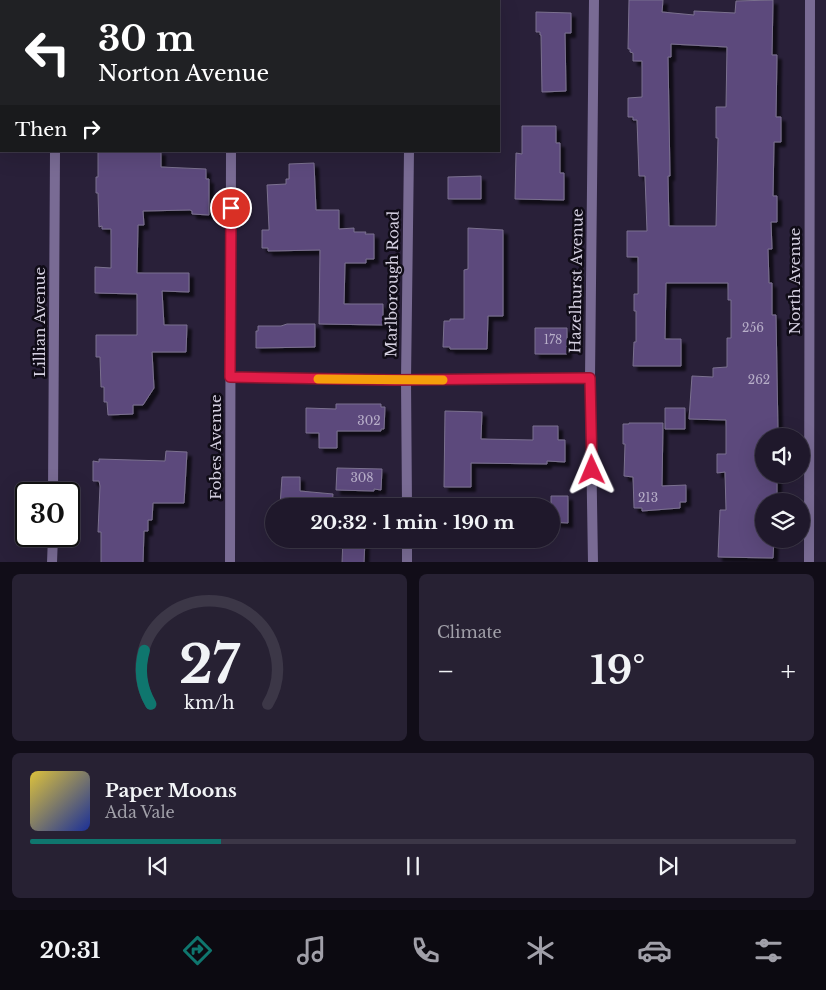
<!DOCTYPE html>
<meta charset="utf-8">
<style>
:root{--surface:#1f182b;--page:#272133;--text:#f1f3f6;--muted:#a1a0a9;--line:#3c3747;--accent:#0f766e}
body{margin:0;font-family:"Libre Baskerville",serif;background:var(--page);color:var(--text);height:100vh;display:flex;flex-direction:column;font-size:19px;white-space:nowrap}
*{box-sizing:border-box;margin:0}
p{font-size:16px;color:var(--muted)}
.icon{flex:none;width:28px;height:28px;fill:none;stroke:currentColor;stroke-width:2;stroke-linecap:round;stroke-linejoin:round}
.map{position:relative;height:562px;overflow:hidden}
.panel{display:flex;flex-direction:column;gap:12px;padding:12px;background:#110d18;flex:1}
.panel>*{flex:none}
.banner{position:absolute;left:0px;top:0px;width:500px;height:152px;box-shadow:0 5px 20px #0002,0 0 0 1px var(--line);background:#202124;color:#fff;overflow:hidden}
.tools{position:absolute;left:755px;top:428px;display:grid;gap:10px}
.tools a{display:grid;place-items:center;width:55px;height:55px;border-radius:50%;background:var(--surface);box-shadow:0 5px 20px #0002,0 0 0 1px var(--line);font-size:25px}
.speed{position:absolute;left:15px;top:482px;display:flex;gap:10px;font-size:25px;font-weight:700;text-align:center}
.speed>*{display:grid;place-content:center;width:65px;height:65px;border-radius:50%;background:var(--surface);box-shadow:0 5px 20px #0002,0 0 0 1px var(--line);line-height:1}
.speed .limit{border:2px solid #111;border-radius:8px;background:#fff;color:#111}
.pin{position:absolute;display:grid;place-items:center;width:42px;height:42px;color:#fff;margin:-21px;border:2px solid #fff;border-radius:50%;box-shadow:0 1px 5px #0007}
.me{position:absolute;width:55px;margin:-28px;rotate:359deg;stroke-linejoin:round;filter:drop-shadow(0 0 4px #0008)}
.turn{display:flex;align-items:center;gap:18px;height:105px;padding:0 15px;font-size:22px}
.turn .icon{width:65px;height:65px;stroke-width:2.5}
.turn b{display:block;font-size:35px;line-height:42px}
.then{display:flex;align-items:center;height:48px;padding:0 15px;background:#0003;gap:10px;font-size:19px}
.big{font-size:38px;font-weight:700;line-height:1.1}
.panel .card{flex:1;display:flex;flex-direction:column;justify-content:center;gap:8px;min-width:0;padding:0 18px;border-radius:8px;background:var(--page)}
.panel .dial{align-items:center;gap:0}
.dial svg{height:130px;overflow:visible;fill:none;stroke:var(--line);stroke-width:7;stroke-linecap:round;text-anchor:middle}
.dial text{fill:var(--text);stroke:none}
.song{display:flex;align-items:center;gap:15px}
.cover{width:60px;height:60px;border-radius:8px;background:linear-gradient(135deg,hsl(50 70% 55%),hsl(230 70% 35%))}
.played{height:5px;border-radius:2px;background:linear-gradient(90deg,var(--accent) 25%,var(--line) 25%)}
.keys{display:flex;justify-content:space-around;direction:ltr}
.heat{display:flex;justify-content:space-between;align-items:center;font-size:28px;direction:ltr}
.panel .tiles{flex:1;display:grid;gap:12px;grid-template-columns:1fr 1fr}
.card:last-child{grid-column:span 2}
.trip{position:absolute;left:265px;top:498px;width:295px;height:50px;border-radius:25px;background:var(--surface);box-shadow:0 5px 20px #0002,0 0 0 1px var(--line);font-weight:700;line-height:50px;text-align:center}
.tab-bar{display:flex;height:80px;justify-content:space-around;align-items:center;background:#0c0a11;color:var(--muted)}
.tab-bar .icon{width:35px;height:35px}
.tab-bar .active{color:var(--accent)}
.tab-bar b{font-size:22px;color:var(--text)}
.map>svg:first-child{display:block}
.building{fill:#5c497c;stroke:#7b718f;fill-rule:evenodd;filter:url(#shadow)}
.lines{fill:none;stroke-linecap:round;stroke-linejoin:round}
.minor{stroke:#796b94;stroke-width:10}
.route-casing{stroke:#92132f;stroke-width:12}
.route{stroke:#e11d48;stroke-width:9}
.slow{stroke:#f59e0b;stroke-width:9}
.labels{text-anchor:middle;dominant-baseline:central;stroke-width:5;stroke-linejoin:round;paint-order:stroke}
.number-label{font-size:12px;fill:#b7aec8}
.street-label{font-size:15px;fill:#d5d0e1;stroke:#100c17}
</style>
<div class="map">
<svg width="826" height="563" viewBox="0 0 826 563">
<defs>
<filter id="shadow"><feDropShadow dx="4.5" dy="4.5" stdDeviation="1" flood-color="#0009"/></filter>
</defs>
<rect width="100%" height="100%" fill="#292039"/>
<!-- building -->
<path class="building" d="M 629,0 L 663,0 L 662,12 L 694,15 L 694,11 L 735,13 L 736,1 L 773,0 L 772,55 L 777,55 L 776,117 L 781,117 L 781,142 L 774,142 L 773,196 L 777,196 L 777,222 L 771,222 L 772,249 L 768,249 L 769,283 L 772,283 L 772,315 L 776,315 L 778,433 L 772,433 L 772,435 L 764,435 L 764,474 L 777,474 L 777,501 L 764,501 L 764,539 L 774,539 L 773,558 L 718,557 L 720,510 L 726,510 L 725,472 L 717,473 L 717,454 L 726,454 L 726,420 L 689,419 L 692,376 L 713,377 L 713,368 L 727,367 L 727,338 L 731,338 L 731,300 L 728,300 L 728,283 L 666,283 L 665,339 L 681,339 L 681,366 L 633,366 L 634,342 L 636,342 L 636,311 L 634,311 L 634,294 L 638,294 L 638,257 L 627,257 L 627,231 L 647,231 L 645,176 L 639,176 L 637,120 L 633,120 L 633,117 L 628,117 L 628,98 L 642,97 L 642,61 L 633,61 L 633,53 L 630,52 L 630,49 L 628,49 ZM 671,44 L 727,47 L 726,107 L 716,107 L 716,138 L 718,138 L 716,226 L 669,226 L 668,176 L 670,176 L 668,57 L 671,57 Z
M 536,12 L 571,13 L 571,33 L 565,33 L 566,91 L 542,92 L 541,35 L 540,35 L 540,32 L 536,32 Z
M 522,126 L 556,126 L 556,143 L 560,143 L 560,173 L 564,173 L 564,200 L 515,199 L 516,153 L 522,154 Z
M 98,151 L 161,151 L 161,167 L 206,169 L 206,179 L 209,179 L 209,215 L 192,214 L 192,211 L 190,210 L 143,211 L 144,225 L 138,225 L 137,273 L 189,273 L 189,292 L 162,291 L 164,325 L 187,325 L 186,352 L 152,352 L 154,388 L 143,405 L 133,405 L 133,414 L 108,415 L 107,402 L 104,402 L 104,387 L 101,387 L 100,357 L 96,357 L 96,335 L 137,335 L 137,294 L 95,293 L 95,267 L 111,268 L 111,229 L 102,229 L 102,226 L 99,227 L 98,193 L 96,193 L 96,177 L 98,177 Z
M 314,163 L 316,210 L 339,210 L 339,229 L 354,228 L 354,232 L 366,232 L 365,234 L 374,234 L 374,259 L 366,259 L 366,263 L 345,263 L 344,304 L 383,304 L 383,325 L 319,324 L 320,250 L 268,251 L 268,248 L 262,248 L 262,230 L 269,230 L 269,228 L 267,185 L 286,184 L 286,179 L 289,179 L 289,164 Z
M 481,176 L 481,199 L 448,199 L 448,177 Z
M 468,228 L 503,230 L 503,316 L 488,316 L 487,349 L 450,349 L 450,347 L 443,347 L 444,321 L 450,321 L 450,319 L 464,319 L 464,270 L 468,269 Z
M 287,324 L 315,324 L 315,347 L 256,348 L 256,331 L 258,331 L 258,326 L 281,326 Z
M 535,328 L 567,328 L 567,354 L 535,354 Z
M 336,404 L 381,404 L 381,407 L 385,407 L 384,429 L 381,429 L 381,431 L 337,431 L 337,448 L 319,448 L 319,433 L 306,433 L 306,408 L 336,409 Z
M 665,408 L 685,408 L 685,429 L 665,429 Z
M 445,411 L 482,412 L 481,439 L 533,440 L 533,426 L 558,426 L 558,440 L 565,440 L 565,462 L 547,461 L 547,464 L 471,463 L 471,487 L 444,487 Z
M 629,423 L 663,423 L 662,486 L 686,485 L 686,502 L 680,502 L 680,508 L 642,511 L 642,508 L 634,508 L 633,477 L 624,476 L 625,444 L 623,444 L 623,424 L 629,424 Z
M 166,451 L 187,452 L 184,503 L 153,503 L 152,520 L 148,520 L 148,531 L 144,531 L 143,563 L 101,563 L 101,532 L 98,532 L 100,486 L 99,481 L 93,481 L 93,461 L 99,462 L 99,459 L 165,461 Z
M 337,468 L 382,469 L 381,490 L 374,489 L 374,491 L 336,490 Z
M 282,477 L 300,477 L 300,491 L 333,494 L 332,506 L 280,506 Z
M 551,496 L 568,496 L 568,523 L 551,522 Z
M 343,539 L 365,539 L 364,563 L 342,563 Z"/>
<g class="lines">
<!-- minor -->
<path class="minor" d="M 57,1 L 57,0
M 232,1 L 232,0
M 411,1 L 411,0
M 230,377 L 406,380 L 590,378
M 53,494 L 55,151
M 407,506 L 406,380 L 409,151
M 407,539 L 407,563
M 52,563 L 53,536
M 230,563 L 231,151
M 593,563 L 590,378 L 594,0
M 809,563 L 810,0"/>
</g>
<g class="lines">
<defs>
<path id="route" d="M 231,208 L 230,377 L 395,380 L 590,378 L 592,470"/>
</defs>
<!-- route casing -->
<use href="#route" class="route-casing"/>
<!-- route -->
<use href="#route" class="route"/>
<!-- slow -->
<path class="slow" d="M 318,379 L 443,380"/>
</g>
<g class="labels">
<!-- number labels -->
<g class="number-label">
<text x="753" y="327">256</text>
<text x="553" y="339">178</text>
<text x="759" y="379">262</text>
<text x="369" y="420">302</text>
<text x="362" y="477">308</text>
<text x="648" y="497">213</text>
</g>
<!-- street labels -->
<g class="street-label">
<text transform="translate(576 281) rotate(-89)">Hazelhurst Avenue</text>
<text transform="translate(794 281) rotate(-90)">North Avenue</text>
<text transform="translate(392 284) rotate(-89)">Marlborough Road</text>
<text transform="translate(39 322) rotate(-90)">Lillian Avenue</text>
<text transform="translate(215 447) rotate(-90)">Fobes Avenue</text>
</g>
</g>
</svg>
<div class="tools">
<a><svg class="icon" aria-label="sound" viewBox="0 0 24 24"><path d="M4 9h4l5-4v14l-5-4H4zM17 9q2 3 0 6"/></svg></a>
<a><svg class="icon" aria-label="layers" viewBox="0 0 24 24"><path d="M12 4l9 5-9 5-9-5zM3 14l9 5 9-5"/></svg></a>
</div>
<div class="speed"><div class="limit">30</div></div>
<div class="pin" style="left:231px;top:208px;background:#d93025"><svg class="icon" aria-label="arrive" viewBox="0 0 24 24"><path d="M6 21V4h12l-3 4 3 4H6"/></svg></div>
<svg class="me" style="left:592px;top:470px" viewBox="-20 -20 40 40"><path d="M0-17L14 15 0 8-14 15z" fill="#e11d48" stroke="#fff" stroke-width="4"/></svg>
<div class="trip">20:32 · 1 min · 190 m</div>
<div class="banner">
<div class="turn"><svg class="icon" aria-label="left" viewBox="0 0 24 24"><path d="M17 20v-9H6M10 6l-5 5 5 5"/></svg><div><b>30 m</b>Norton Avenue</div></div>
<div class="then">Then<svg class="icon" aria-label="right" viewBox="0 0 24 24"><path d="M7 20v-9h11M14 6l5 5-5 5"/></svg></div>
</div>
</div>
<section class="panel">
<div class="tiles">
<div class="card dial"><svg viewBox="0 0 100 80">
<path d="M14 69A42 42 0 1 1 86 69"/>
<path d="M14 69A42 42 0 0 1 10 36" stroke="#0f766e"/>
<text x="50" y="56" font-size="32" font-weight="700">27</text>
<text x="50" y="72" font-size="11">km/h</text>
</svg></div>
<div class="card"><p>Climate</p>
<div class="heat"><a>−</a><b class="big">19°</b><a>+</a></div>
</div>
<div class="card">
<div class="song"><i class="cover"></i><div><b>Paper Moons</b><p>Ada Vale</p></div></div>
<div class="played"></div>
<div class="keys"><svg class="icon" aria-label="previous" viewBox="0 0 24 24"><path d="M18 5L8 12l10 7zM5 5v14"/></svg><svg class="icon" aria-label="pause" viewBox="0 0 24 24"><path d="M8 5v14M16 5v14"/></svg><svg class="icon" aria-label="next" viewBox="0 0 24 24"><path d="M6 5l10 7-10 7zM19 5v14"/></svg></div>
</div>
</div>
</section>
<nav class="tab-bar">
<b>20:31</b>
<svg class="icon active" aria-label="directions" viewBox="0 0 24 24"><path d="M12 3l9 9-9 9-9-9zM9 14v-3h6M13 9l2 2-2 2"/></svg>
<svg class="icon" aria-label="music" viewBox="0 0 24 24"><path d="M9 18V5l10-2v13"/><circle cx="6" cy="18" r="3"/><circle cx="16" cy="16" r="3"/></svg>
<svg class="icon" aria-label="phone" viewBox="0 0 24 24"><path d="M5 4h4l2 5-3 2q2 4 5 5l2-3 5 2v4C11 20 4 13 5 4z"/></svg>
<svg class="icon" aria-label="climate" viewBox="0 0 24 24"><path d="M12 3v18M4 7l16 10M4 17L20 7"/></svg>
<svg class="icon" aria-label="car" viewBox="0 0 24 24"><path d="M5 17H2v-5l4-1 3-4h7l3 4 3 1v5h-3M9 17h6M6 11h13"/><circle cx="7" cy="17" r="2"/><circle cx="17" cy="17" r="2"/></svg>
<svg class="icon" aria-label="filters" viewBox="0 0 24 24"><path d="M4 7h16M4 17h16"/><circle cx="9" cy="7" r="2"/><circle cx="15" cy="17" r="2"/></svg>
</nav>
